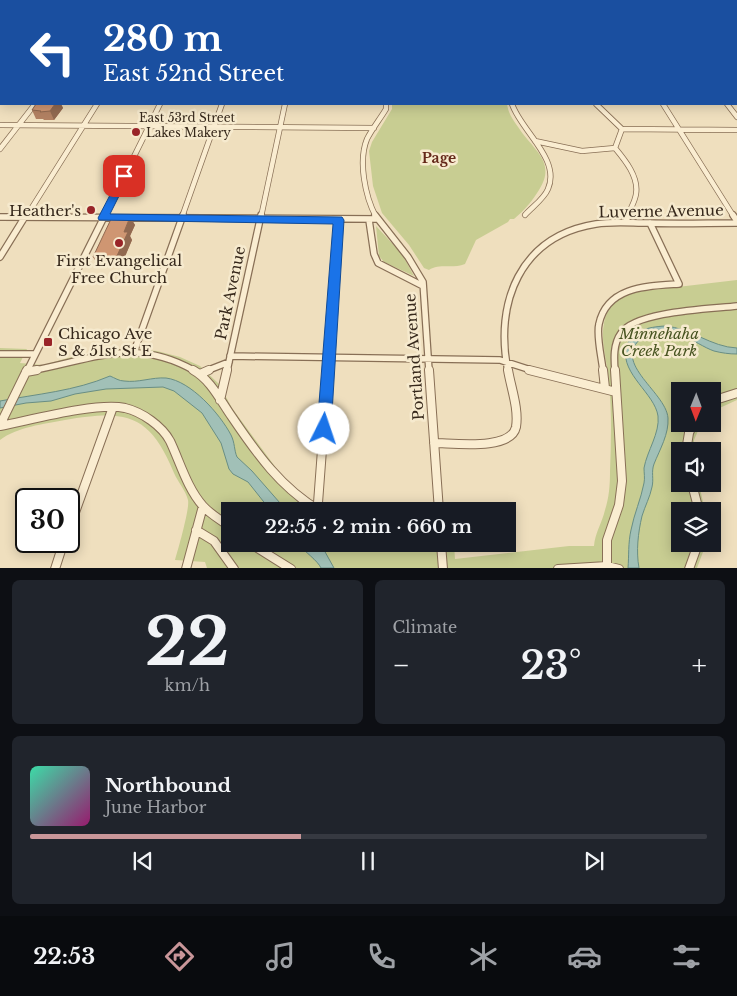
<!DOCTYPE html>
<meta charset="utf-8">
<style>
:root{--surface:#171b24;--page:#20242c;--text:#f1f3f6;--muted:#9ea1a6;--line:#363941;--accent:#c99699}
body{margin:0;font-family:"Libre Baskerville",serif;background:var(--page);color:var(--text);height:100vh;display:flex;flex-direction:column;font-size:19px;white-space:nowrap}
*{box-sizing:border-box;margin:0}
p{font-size:16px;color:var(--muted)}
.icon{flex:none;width:28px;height:28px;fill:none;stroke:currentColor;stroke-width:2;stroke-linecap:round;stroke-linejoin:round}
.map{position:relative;height:568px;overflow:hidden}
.panel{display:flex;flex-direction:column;gap:12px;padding:12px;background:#0d0f14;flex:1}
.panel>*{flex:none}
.top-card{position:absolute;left:0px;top:0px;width:738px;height:105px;box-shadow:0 2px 12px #0003;background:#1a4fa0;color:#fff;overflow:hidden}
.needle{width:32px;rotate:181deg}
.controls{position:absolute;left:671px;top:382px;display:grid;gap:10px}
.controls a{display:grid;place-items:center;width:50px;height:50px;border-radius:0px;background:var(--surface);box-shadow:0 2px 12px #0003;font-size:25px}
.speed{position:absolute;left:15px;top:488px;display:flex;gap:10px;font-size:25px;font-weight:700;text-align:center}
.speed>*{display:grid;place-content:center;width:65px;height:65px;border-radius:50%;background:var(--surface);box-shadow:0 2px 12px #0003;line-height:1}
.speed .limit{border:2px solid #111;border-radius:8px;background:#fff;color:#111}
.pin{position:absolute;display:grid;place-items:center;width:42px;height:42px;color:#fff;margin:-21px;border-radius:10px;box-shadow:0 2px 8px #0006}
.me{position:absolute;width:55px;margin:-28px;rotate:4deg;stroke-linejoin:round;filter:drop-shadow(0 0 4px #0008)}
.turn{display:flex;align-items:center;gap:18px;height:105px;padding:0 20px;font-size:22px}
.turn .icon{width:65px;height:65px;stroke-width:2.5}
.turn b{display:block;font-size:35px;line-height:42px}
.big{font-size:38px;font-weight:600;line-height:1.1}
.panel .card{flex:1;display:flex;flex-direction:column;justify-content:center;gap:8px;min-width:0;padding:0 18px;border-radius:8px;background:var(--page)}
.panel .dial{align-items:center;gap:0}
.dial b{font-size:65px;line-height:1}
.song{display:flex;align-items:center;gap:15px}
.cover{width:60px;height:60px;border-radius:8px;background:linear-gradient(135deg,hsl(160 70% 55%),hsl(320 70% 35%))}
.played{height:5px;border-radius:2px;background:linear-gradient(90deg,var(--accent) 40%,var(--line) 40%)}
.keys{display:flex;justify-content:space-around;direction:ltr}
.heat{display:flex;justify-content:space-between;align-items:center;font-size:28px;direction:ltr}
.panel .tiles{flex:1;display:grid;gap:12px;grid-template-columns:1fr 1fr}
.card:last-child{grid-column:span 2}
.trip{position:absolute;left:221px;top:502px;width:295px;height:50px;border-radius:0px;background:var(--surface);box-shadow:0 2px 12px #0003;font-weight:600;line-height:50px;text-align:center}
.menu{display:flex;height:80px;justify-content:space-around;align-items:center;background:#090b0e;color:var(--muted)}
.menu .icon{width:35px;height:35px}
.menu .selected{color:var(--accent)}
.menu b{font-size:22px;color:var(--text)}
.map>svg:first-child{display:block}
.green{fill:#c8cd92}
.water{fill:#a1c0b7;stroke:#698e84}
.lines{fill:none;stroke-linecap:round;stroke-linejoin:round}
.minor-far2-casing{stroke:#886f56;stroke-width:6}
.minor-far1-casing{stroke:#886f56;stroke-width:8}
.minor-casing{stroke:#886f56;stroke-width:10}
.highway-casing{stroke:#553e2b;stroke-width:2}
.minor-far2{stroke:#faedd1;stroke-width:4.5}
.minor-far1{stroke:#faedd1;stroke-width:5.5}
.minor{stroke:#faedd1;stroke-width:8}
.highway{fill:#e39c4a;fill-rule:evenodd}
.wall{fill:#b28162}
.shaded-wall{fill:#916950}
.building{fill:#cf9672;stroke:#916950}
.route{fill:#1a73e8;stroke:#114b97}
.poi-dot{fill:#992428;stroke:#f6eace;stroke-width:2}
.labels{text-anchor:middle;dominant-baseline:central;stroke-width:5;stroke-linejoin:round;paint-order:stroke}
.far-street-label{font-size:12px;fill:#36281b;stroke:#f6eace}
.far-poi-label{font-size:12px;fill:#36281b;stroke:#f6eace;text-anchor:start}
.far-neighbourhood-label{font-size:14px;font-weight:bold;fill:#642719;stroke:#f6eace}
.poi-label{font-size:15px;fill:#36281b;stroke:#f6eace;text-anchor:end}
.street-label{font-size:15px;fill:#36281b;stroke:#f6eace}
.park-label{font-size:15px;font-style:italic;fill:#485421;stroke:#f6eace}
</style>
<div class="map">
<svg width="737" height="569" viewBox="0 0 737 569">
<rect width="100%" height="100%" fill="#efdfbe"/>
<!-- green -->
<path class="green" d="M 392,104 L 507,104 C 509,117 516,123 523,134 C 538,153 555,165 539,190 C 532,201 525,210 514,219 L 510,219 L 508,222 L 476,240 L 465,264 C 453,269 439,263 429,270 L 424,268 L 409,245 L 382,213 L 373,186 L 369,151 L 372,142 L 392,109 Z
M 376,226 L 402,254 L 414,276 L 384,262 L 379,256 Z
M 737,280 L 737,400 L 713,411 L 712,391 L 680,391 L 680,424 L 701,424 L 694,440 L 694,451 L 680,451 L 680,484 L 699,484 L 705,511 L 680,511 L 680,544 L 706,544 L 697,568 L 207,568 L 205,562 L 175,560 C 178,550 190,508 188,500 C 186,491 178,482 174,473 C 149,413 126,410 65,420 C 44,424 17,427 0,440 L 0,348 L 27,349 L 20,363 L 43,365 L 75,356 L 127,348 L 157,351 L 180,357 L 200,366 L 219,384 L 232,408 L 282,476 L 302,494 L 330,511 L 230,511 L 230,544 L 454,544 L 455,559 L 569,546 L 594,546 C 595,533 602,523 605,510 C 609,498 610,485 610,472 C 611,443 612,413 609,384 C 608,364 600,342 604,323 C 607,306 619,297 635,292 Z"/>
<!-- water -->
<path class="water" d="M 665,326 C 691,328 711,347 737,348 L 737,354 C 729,354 722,353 714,351 C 694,344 670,320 646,335 C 606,360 666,391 668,418 C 669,434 660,449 654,464 C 651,472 654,479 652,487 C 650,497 645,506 642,516 C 638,533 636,551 639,568 L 628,568 C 629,556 628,543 631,530 C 634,514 641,499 644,483 C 645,478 644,473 644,468 C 647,451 660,433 658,416 C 655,394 621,374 626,349 C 630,330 649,327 665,326 Z
M 110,376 C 115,378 119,381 124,381 C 138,383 152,377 166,378 C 191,381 220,414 231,435 C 235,443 234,450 237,457 L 252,471 L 287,511 L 271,511 L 248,482 L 233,474 L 229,469 L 221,443 L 202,413 L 174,391 L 163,387 L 106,389 L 75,394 L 51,401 L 26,403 L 0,408 L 0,401 C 37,394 75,391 110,376 Z
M 298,544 L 318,544 L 324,550 L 334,568 L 321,568 C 318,561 304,551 298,544 Z"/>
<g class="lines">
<defs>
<path id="minor-far2" d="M 512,104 C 521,131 561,159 548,189 C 544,199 532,207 525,215
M 596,104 L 622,129
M 663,104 L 734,217
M 727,104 L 737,117
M 0,125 L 374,128
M 622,129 L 737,130
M 622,129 L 615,148 C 625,160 639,177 636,194 C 635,202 630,209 627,217
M 535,141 L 582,151 L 615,148
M 0,149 L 35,104
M 26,217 L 97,104
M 104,217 L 160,104
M 182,217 L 222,104
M 261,217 L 285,104
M 376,217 C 365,196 358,161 367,139 C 372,129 380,119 386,109 L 386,104"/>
<path id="minor-far1" d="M 375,215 L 408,257 L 423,282 L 429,371
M 733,215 L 737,221
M 0,217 L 377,219
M 369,220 L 374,254 L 378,263 L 423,286
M 626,222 L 628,215
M 0,257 L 26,215
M 134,352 L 183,215
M 0,354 L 34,354
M 230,356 L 500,360 L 534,371
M 27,371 L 105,215
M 30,371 C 92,360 134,336 195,371
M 206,371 L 229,362
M 227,371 L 261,215
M 328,371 L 339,220
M 508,371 C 494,303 520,236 596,224 C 613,221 631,223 649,223 C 678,224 708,223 737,223
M 603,371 C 602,359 596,336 599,324 C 607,286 648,286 679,284 L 650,223
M 615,371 C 614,359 613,344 621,333 C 636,311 711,309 737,306"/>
<path id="minor" d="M 193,370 C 211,380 220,400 232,417 C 257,454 281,488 320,511
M 429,370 L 439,511
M 529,370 L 616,392
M 603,370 L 605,388
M 26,372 L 37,370
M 200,374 L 209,370
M 220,400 L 227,370
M 712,401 L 737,393
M 0,425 L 27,370
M 0,426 C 31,420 96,402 125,408 C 142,412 162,426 170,441 C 180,462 187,488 203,506 C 210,514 221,520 230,527
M 434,443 C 453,443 511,451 516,427 C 519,409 511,388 508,370
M 686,451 L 689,433 L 693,424
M 692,484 L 699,511
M 315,509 L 318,503 L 328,370
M 69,529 L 113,407
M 196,530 L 214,541 L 234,569
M 251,544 L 291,569
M 441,544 L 443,569
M 607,566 L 607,540 L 619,505 L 622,481 L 615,370
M 55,569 L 64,541
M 186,569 L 203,506
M 558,569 L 607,566 L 619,569
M 689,569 L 698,544"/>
<path id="highway" d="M 649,0 L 653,0 L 653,1 L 649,1 Z
M 665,0 L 670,0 L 670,1 L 666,1 Z
M 675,0 L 680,0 L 680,1 L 676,1 Z
M 691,0 L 696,0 L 696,1 L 692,1 Z
M 736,46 L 737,47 L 737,51 L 736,50 Z
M 736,66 L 737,67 L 737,71 L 736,71 Z
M 736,83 L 737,83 L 737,88 L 736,88 Z
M 736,96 L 737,96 L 737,101 L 736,101 Z"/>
</defs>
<!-- minor-far2 casing -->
<use href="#minor-far2" class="minor-far2-casing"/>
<!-- minor-far1 casing -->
<use href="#minor-far1" class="minor-far1-casing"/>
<!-- minor casing -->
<use href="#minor" class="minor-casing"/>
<!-- highway casing -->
<use href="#highway" class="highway-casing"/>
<!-- minor-far2 -->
<use href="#minor-far2" class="minor-far2"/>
<!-- minor-far1 -->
<use href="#minor-far1" class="minor-far1"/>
<!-- minor -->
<use href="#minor" class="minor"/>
<!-- highway -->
<use href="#highway" class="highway"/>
</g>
<!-- wall -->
<path class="wall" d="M 36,104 L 61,104 L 63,108 L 54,120 L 44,120 L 43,119 L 36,119 L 32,110 Z
M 130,217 L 135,225 L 130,236 L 132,240 L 121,266 L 98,265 L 93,257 Z"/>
<!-- shaded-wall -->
<path class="shaded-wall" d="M 55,104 L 61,104 L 63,108 L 54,120 L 50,111 Z
M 130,217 L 135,225 L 130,236 L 132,240 L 121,266 L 116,258 L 124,232 Z"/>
<!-- building -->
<path class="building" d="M 36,104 L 55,104 L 50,111 L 40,112 L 41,111 L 32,110 Z
M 112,217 L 130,217 L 124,232 L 128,232 L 116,258 L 93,257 Z"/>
<!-- route -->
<path class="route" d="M 124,172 L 129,176 L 110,214 L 342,217 L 344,220 L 331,429 L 329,434 L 324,436 L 319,434 L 317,429 L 333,224 L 99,220 L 98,218 L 120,176 Z"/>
<!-- markers -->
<g class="poi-dot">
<circle cx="136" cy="132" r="5"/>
<circle cx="91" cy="210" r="5"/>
<circle cx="119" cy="243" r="5"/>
<rect x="43" y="337" width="10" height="10" rx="2.5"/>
</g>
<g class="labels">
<!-- far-street labels -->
<g class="far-street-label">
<text x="187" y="117">East 53rd Street</text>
</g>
<!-- far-poi labels -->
<g class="far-poi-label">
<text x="146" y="132">Lakes Makery</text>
</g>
<!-- far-neighbourhood labels -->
<g class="far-neighbourhood-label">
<text x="439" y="158">Page</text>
</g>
<!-- poi labels -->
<g class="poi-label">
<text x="81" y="210">Heather's</text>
<text x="119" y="260" text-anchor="middle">First Evangelical<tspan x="119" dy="17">Free Church</tspan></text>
<text x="58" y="333" text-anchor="start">Chicago Ave<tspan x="58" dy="17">S &amp; 51st St E</tspan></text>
</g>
<!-- street labels -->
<g class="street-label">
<text transform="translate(661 211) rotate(-1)">Luverne Avenue</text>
<text transform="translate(230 293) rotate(-78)">Park Avenue</text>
<text transform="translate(414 357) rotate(-94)">Portland Avenue</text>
</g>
<!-- park labels -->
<g class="park-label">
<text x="659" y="333">Minnehaha<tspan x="659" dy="17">Creek Park</tspan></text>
</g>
</g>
</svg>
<div class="controls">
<a><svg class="needle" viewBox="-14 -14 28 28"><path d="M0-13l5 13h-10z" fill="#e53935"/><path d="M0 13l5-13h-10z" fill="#9ea1a6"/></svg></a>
<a><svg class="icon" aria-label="sound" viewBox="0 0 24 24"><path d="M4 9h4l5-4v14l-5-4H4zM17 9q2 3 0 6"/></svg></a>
<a><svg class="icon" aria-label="layers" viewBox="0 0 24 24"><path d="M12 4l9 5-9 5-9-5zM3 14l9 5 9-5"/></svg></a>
</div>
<div class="speed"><div class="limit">30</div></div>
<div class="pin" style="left:124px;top:176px;background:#d93025"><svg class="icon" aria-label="arrive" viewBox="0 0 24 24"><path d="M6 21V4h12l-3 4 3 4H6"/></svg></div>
<svg class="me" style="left:324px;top:429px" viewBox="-20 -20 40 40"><circle r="19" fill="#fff"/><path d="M0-13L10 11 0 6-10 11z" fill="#1a73e8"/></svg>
<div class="trip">22:55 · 2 min · 660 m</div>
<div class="top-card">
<div class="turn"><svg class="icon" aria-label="left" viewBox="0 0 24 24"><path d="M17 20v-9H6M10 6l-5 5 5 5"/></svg><div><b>280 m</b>East 52nd Street</div></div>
</div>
</div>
<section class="panel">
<div class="tiles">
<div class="card dial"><b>22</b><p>km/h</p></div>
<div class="card"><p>Climate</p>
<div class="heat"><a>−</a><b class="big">23°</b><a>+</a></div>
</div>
<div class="card">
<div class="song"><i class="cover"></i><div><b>Northbound</b><p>June Harbor</p></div></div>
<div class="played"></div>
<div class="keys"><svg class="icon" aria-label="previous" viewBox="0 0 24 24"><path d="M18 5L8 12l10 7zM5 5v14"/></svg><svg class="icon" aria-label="pause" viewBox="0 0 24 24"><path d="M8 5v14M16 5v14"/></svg><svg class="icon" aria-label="next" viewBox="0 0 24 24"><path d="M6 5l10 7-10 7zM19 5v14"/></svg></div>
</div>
</div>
</section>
<nav class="menu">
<b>22:53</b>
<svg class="icon selected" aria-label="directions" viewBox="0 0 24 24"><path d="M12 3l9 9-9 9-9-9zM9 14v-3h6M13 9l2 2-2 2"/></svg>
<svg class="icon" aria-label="music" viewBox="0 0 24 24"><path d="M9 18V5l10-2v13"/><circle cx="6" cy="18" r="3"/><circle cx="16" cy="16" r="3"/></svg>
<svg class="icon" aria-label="phone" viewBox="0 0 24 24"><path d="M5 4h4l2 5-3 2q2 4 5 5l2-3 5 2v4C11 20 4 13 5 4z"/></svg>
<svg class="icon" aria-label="climate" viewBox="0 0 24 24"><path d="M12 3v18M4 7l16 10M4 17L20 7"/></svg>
<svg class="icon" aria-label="car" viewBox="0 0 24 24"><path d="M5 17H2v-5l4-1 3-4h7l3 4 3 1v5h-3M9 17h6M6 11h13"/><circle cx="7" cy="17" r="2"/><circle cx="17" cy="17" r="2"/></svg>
<svg class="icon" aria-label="filters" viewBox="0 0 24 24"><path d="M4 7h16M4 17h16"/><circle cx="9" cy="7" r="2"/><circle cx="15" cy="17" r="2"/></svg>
</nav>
